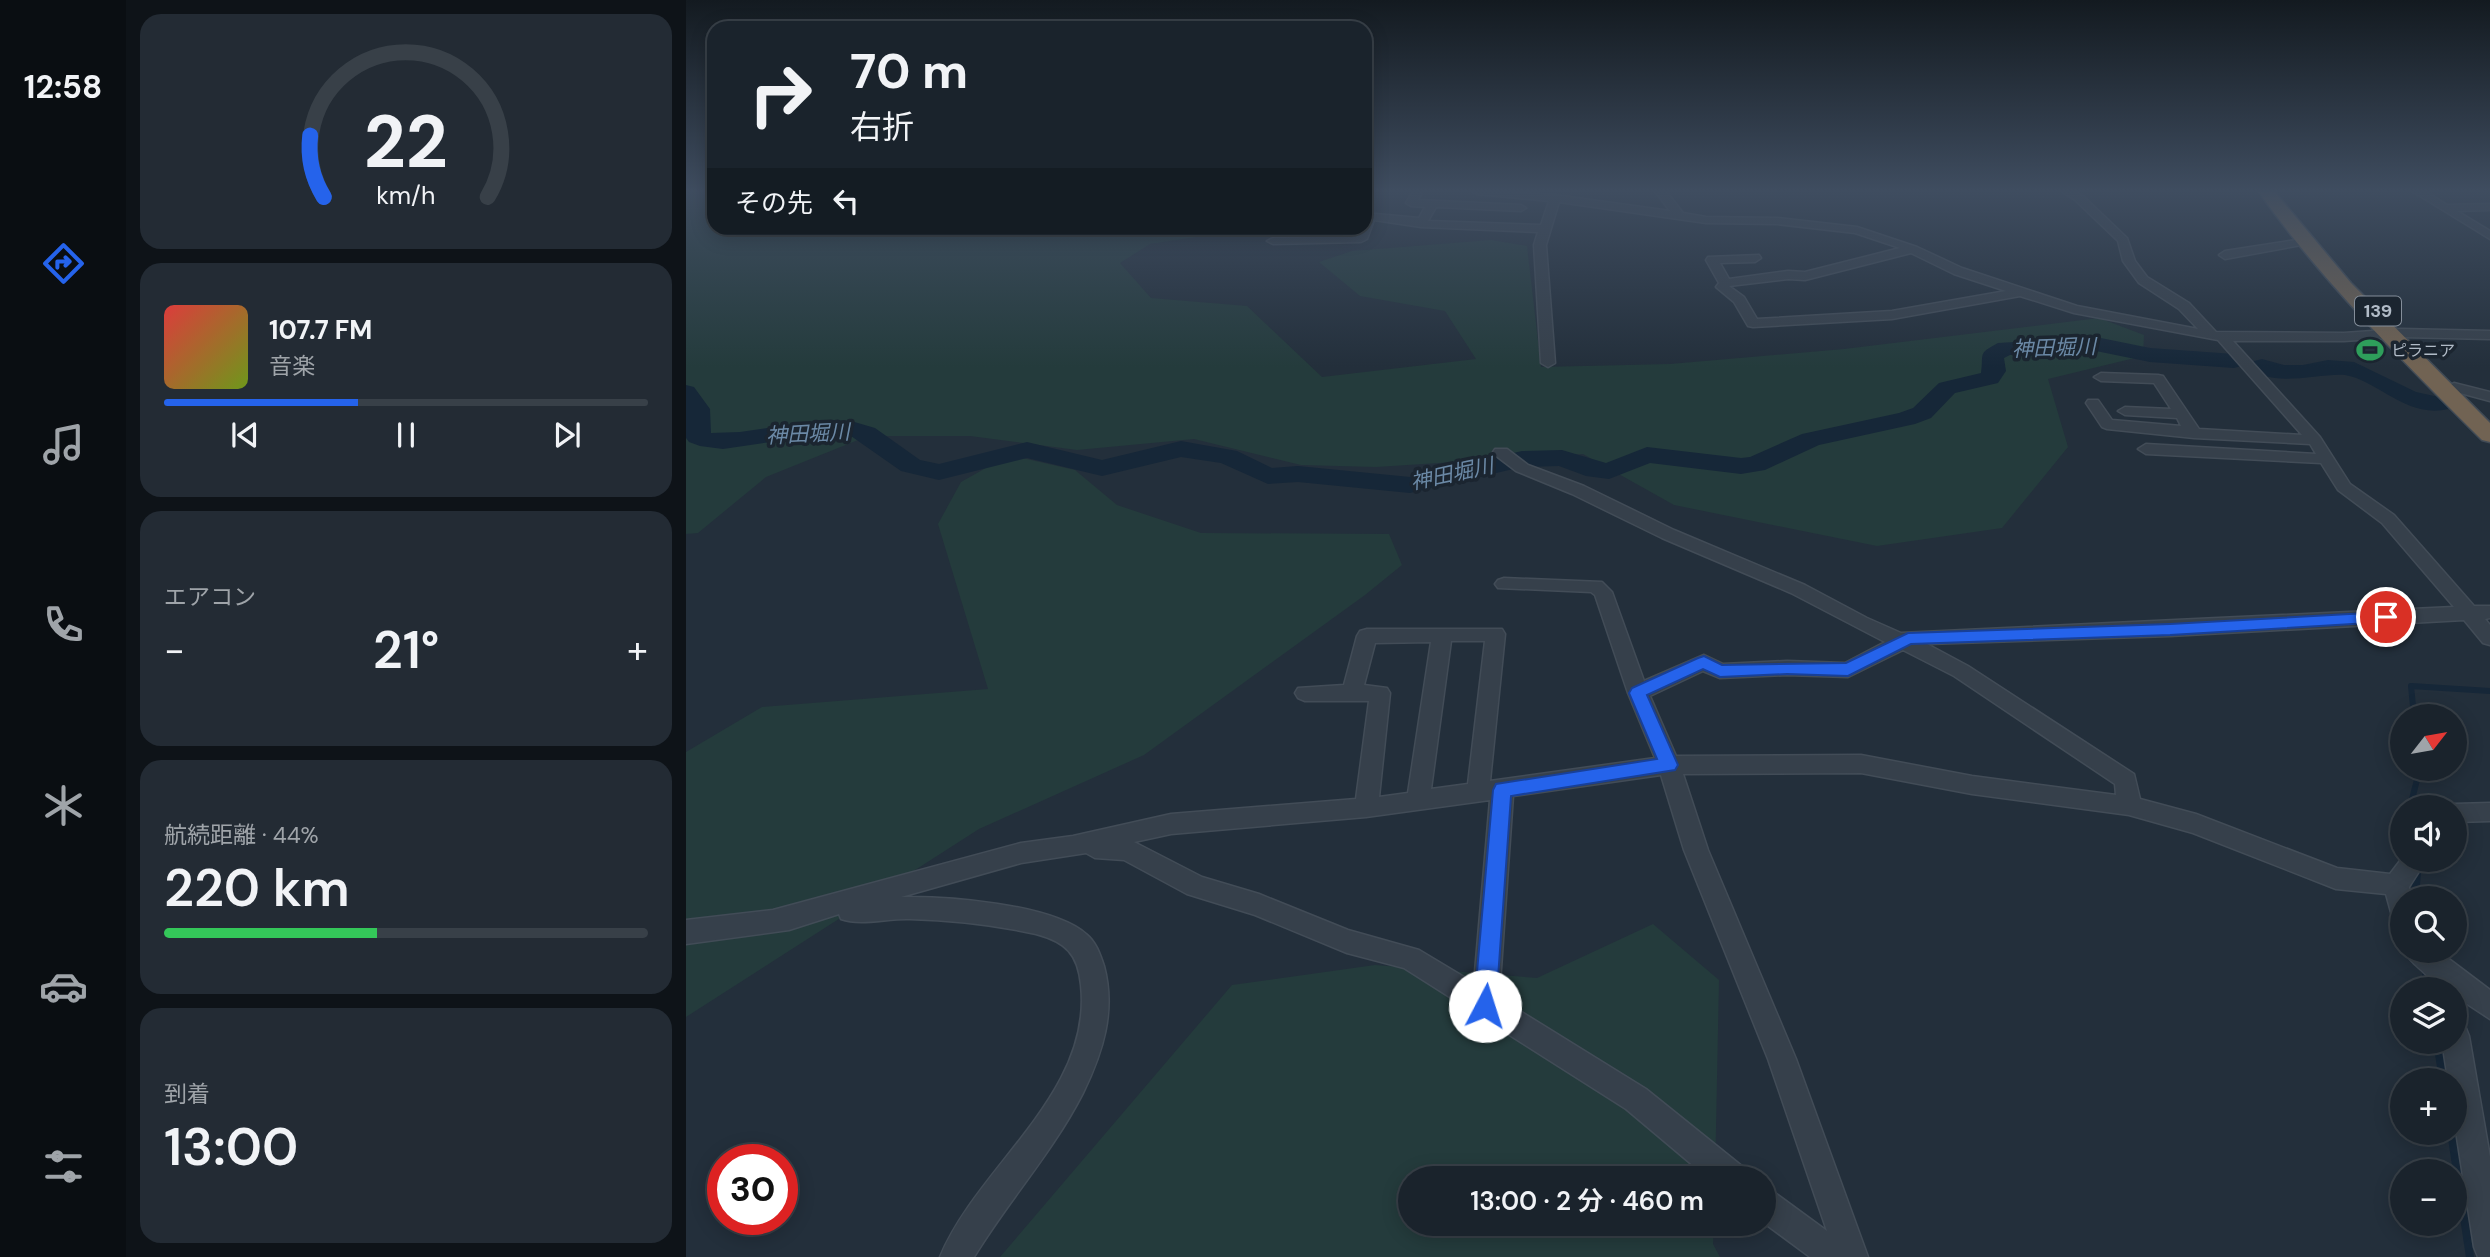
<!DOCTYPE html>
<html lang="ja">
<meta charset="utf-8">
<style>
:root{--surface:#1a232c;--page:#232b34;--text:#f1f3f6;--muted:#9fa4a9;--line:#384048;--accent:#2563eb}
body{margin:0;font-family:"DM Sans","Noto Sans JP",sans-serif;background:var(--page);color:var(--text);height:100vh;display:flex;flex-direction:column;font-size:26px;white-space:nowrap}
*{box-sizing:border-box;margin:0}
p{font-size:23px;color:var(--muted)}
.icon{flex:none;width:38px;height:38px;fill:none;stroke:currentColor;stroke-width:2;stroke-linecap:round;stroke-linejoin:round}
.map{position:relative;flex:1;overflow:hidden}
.side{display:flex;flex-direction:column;gap:14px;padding:14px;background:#0e1318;width:560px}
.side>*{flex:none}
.top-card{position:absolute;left:21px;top:21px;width:665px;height:214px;border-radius:21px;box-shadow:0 4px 18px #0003,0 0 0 2px var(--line);background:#1a232c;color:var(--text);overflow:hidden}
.needle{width:46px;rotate:59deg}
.controls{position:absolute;left:1704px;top:704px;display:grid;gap:14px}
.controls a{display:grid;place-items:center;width:77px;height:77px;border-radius:50%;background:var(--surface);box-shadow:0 4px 18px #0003,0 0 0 2px var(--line);font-size:35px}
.speed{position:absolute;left:21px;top:1144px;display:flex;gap:14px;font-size:35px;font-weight:700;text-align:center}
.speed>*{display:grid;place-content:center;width:91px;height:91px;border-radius:50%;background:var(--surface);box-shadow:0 4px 18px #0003,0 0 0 2px var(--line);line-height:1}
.speed .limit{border:10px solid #d22;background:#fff;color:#111}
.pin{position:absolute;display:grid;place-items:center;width:60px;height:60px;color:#fff;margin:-30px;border:4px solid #fff;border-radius:50%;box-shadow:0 2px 7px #0007}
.me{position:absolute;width:77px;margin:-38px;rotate:5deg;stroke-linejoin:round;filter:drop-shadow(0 0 5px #0008)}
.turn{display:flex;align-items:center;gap:24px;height:147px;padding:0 28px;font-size:32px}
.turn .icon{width:91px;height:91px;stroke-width:2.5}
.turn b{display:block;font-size:49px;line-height:60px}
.then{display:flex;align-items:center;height:66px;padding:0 28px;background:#0003;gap:14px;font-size:26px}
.big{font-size:52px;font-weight:600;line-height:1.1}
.side .tile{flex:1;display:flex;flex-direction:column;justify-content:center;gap:10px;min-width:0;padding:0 24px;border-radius:21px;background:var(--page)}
.side .dial{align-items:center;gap:0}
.dial svg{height:182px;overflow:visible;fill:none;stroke:var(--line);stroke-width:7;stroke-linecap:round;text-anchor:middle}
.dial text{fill:var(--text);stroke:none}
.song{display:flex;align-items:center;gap:21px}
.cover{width:84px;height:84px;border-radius:10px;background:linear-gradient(135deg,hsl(0 70% 55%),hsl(80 70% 35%))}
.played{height:7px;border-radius:4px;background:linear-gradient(90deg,var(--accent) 40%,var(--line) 40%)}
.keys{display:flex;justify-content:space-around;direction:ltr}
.heat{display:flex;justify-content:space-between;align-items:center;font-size:38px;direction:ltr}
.charge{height:10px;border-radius:5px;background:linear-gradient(90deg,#34c759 44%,var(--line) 0)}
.trip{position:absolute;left:712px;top:1166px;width:378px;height:70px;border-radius:35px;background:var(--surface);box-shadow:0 4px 18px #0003,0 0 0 2px var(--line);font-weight:600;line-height:70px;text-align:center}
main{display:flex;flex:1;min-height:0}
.tab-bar{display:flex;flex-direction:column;width:126px;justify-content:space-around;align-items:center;background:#0a0e12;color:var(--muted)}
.tab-bar .icon{width:49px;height:49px}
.tab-bar .current{color:var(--accent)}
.tab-bar b{font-size:32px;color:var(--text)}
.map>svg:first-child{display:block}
.green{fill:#243b3c}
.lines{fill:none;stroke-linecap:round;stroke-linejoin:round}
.stream-far1{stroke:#162738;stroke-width:6}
.stream{stroke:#162738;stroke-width:8}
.river{fill:#162738;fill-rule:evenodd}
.minor-casing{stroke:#424c57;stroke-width:3}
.highway-casing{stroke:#414b56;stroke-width:3}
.minor{fill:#36404b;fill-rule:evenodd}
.highway{fill:#716353;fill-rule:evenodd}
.route{fill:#2563eb;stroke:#184099;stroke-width:2}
.labels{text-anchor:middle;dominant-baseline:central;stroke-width:7;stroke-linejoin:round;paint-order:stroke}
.far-poi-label{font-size:16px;fill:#b1bbc7;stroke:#1b2530;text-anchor:start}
.shield{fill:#1b2530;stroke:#848e9a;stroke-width:2}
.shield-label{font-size:18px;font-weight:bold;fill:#b1bbc7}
.water-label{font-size:21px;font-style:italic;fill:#6b89a6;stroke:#1b2530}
</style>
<main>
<nav class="tab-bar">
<b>12:58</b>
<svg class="icon current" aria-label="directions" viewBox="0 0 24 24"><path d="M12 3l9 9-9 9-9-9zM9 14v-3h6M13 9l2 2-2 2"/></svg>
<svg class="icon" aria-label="music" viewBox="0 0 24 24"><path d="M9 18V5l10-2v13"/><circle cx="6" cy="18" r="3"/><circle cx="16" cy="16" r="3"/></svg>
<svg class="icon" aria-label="phone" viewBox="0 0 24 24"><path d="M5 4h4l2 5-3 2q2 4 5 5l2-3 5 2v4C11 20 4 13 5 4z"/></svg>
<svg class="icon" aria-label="climate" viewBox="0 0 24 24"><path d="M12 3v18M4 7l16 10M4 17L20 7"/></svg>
<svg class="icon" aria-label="car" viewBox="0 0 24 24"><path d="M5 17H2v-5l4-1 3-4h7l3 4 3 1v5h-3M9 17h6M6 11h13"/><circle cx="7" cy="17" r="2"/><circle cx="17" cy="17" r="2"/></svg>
<svg class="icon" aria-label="filters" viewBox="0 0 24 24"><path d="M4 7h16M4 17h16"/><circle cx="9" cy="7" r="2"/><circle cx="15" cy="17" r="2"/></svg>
</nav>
<section class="side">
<div class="tile dial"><svg viewBox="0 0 100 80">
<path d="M14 69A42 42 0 1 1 86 69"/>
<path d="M14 69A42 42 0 0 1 8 42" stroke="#2563eb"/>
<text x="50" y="56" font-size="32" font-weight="700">22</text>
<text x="50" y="72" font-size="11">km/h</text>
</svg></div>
<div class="tile">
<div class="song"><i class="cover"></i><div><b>107.7 FM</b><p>音楽</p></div></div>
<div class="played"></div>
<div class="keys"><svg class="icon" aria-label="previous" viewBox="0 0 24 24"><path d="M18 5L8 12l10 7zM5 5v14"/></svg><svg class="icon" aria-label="pause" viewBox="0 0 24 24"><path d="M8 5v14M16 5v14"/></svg><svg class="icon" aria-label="next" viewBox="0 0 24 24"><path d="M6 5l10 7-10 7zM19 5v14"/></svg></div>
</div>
<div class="tile"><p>エアコン</p>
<div class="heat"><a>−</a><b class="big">21°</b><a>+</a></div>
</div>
<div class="tile"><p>航続距離 · 44%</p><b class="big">220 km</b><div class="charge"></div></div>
<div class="tile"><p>到着</p><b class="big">13:00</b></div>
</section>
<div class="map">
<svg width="1804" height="1257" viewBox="0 0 1804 1257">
<rect width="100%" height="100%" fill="#232f3b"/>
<!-- green -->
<path class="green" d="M 0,191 L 28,191 L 28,228 L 570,228 L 464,244 L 434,263 L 465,298 L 561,306 L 636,377 L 790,359 L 759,311 L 674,296 L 633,262 L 666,251 L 805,240 L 841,246 L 855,367 L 984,364 L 1158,349 L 1413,318 L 1458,335 L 1457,356 L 1362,379 L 1382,447 L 1316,528 L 1191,546 L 988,505 L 897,454 L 690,467 L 615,465 L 508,439 L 391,450 L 284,436 L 182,436 L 80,477 L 12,533 L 0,534 Z
M 323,455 L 389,470 L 431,505 L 515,533 L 703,534 L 716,565 L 679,595 L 458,755 L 293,829 L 0,1017 L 0,752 L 76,707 L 302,689 L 252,524 L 275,482 Z
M 967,924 L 1033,980 L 1029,1178 L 724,1178 L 724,1223 L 1028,1223 L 1027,1244 L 1034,1257 L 314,1257 L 546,985 L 689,965 L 851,978 Z"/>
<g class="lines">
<!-- stream-far1 -->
<path class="stream-far1" d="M 1728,716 L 1725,686 L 1804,691
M 1724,807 L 1734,768
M 1731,874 L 1731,870"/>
<!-- stream -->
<path class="stream" d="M 1729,898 L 1731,872
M 1740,976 L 1742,989
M 1751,1041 L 1757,1080
M 1765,1132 L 1784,1257"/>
<!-- river -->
<path class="river" d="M 1410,337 L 1464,348 L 1548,354 L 1556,356 L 1559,361 L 1556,366 L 1548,368 L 1464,362 L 1410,351 L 1324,355 L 1318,358 L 1320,371 L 1312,383 L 1269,393 L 1245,418 L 1229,424 L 1133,445 L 1079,470 L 1055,474 L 964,463 L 923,479 L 900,476 L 873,466 L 836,467 L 724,493 L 612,482 L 582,484 L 535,463 L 495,457 L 416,476 L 341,458 L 253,480 L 215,471 L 165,436 L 138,434 L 37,449 L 14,446 L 3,442 L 0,438 L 0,385 L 8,387 L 24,409 L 25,433 L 54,432 L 138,420 L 165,421 L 189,428 L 234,460 L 253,464 L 341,442 L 416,460 L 495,441 L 551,451 L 586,468 L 612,466 L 724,477 L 836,451 L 876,450 L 920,463 L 961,447 L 1055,458 L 1064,457 L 1116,434 L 1213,413 L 1227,408 L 1253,383 L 1295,373 C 1298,353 1291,354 1312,343 Z
M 1576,359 L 1598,365 L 1617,365 L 1642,360 L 1668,362 L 1730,392 L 1762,399 L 1765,404 L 1762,409 C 1721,419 1691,380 1659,375 C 1636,372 1581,390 1565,366 L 1568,361 Z"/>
<defs>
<path id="minor" d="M 727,191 L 737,191 L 732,200 L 835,205 L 840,208 L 835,211 L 750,207 L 742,221 L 855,225 L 863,201 L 791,194 L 786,191 L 869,195 L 984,211 L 969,191 L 980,191 L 997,213 L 1020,217 L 1091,218 L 1171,227 L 1231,247 L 1276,268 L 1391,306 L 1512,329 L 1493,309 L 1453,283 L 1437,261 L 1432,241 L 1389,200 L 1375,191 L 1388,191 L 1397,196 L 1441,238 L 1449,261 L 1461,277 L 1503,303 L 1530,332 L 1658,333 L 1715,329 L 1804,331 L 1804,339 L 1715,337 L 1658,341 L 1547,341 L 1634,437 L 1664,484 L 1708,515 L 1788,606 L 1804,606 L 1804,618 L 1799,619 L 1804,625 L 1804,645 L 1797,643 L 1778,620 L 1484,636 L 1241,644 L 1282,666 L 1448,774 L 1454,799 L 1510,814 L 1651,868 L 1704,874 L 1717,857 L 1717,859 L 1741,859 L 1723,887 L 1725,898 L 1717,898 L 1717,926 L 1708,923 L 1700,894 L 1650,889 L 1507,833 L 1443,815 L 1286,794 L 1175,773 L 997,774 L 1022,850 L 1110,1059 L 1182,1257 L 1124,1257 L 1078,1223 L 1078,1189 L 1089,1193 L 1141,1231 L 1082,1059 L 998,850 L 975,775 L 827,796 L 813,998 L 960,1089 L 1057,1167 L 1061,1178 L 1022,1178 L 940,1109 L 718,968 L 661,953 L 569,915 L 501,894 L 438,860 L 409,858 L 400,853 L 335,863 L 215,897 C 260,896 366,904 400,934 C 410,942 414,954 418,966 C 430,1011 417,1052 397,1093 C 367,1152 322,1201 288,1257 L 254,1257 C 292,1165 407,1094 395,985 C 392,954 380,942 350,934 C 309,925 265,920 224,919 C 202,918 175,926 155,919 L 153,914 L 103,930 L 0,944 L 0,920 L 87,910 L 335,843 L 387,836 L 485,814 L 670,799 L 683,701 L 619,701 L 612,698 L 609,693 L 612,688 L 658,685 L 671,636 L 674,631 L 681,629 L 816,629 L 819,634 L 804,781 L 969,758 L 942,693 L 909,595 L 905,592 L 812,588 L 809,584 L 812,580 L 818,578 L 916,582 L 926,592 L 958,681 L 1018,655 L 1037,664 L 1101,661 L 1159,663 L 1199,642 L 1105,593 L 976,538 L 886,494 L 830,471 L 809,455 L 807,452 L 809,449 L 821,449 L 842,465 L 898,486 L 988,530 L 1119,585 L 1181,618 L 1215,633 L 1768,607 L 1696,523 L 1652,490 L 1635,463 L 1460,454 L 1452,449 L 1460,444 L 1630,454 L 1624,444 L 1508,438 L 1421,429 L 1416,427 L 1400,403 L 1402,400 L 1412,400 L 1426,420 L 1495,426 L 1491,418 L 1439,415 L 1432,411 L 1439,407 L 1485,409 L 1468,383 L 1415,381 L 1408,377 L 1415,373 L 1472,375 L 1477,376 L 1513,429 L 1616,435 L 1532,340 L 1388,313 L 1334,296 L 1206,319 L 1067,327 L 1062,326 L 1048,302 L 1030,287 L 1033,283 L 1020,260 L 1022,257 L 1073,255 L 1075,258 L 1069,262 L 1034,263 L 1043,279 L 1102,271 L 1119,272 L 1214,248 L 1169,233 L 1091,224 L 1020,223 L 873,202 L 860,245 L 869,363 L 862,367 L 855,363 L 848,245 L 852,232 L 735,227 L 688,220 L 681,239 L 675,242 L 587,244 L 581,241 L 587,238 L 671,236 L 674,228 L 679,228 L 679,213 L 733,218 L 739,207 L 725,206 L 720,203 ZM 1225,253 L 1268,274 L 1320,291 L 1206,311 L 1071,319 L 1058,297 L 1043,286 L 1102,279 L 1119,280 ZM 765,641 L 799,641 L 782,784 L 745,789 ZM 745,642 L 722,793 L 693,797 L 704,693 L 701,688 L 678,685 L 689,643 ZM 1217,650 L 1268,676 L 1429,784 L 1430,795 L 1286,776 L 1175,755 L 990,756 L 964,696 L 1017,671 L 1034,678 L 1101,675 L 1162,677 ZM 804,800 L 788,983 L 733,950 L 662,930 L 573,894 L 516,877 L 448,842 L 485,834 L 680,817 Z
M 1726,191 L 1739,191 L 1761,205 L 1804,204 L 1804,210 L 1771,211 L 1804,231 L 1804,239 Z
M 1617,239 L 1623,242 L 1621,244 L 1539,259 L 1533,255 L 1539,251 Z
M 1768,383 L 1804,392 L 1804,401 L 1763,390 L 1761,387 Z
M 1804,803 L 1804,821 L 1769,822 L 1769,807 L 1761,807 L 1769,804 Z
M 1718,950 L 1751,950 L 1804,990 L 1804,1019 L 1769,996 L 1769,989 L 1749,989 C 1744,972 1726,967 1718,950 Z
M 1769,1023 L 1779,1026 L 1783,1036 L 1804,1157 L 1804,1257 L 1792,1257 L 1788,1247 L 1769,1125 L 1769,1080 L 1762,1080 L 1756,1041 L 1769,1041 Z"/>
<path id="highway" d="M 1572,191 L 1588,191 L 1665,283 L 1804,423 L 1804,442 L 1796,440 C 1717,361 1637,283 1572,191 Z"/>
</defs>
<!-- minor casing -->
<use href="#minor" class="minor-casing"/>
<!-- highway casing -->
<use href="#highway" class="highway-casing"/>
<!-- minor -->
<use href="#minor" class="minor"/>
<!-- highway -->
<use href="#highway" class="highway"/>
</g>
<!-- sky -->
<linearGradient id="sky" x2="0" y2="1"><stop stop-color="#131a20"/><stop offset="0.52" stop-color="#3f4d60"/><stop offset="1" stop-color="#3f4d60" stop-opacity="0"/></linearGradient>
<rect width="1804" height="367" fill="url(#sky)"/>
<!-- route -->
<path class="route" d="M 1700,612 L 1708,617 L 1700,622 L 1484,635 L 1225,644 L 1162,676 L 1101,674 L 1034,677 L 1017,669 L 961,695 L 992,765 L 989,770 L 825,796 L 810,1006 L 807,1013 L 799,1016 L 791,1013 L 788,1006 L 807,790 L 810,784 L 971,759 L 943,693 L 946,688 L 1012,658 L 1018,656 L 1036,665 L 1160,663 L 1222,633 L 1484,624 Z"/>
<!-- icons -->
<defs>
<symbol id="stadium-bare" viewBox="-9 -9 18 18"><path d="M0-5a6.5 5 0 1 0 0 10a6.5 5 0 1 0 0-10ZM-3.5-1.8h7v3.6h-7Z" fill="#2e9e5b" stroke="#1b2530" stroke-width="2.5" paint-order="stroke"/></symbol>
</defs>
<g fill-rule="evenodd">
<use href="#stadium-bare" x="1665" y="331" width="38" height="38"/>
</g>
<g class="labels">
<!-- far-poi labels -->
<g class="far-poi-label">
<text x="1705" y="350">ピラニア</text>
</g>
<!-- shield labels -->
<rect class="shield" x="1669" y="296.5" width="46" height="29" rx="5"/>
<g class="shield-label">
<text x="1692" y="311">139</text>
</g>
<!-- water labels -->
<g class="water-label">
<text transform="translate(1368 348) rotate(-2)">神田堀川</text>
<text transform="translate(122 434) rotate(-3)">神田堀川</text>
<text transform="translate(766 474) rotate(-12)">神田堀川</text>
</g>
</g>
</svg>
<div class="controls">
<a><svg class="needle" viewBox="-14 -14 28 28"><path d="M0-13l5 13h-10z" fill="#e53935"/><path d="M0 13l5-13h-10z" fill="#9fa4a9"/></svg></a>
<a><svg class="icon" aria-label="sound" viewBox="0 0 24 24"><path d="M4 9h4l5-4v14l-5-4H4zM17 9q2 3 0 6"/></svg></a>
<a><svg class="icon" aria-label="search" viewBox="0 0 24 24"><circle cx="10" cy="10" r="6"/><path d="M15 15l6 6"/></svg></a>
<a><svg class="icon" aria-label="layers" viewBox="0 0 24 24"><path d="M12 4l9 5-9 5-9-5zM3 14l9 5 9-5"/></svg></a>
<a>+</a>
<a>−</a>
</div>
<div class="speed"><div class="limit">30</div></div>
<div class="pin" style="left:1700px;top:617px;background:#d93025"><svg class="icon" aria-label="arrive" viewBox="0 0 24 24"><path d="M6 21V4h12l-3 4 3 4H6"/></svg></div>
<svg class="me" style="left:799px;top:1006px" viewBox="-20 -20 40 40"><circle r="19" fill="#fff"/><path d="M0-13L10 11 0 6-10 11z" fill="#2563eb"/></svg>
<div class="trip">13:00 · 2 分 · 460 m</div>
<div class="top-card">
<div class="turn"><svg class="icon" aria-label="right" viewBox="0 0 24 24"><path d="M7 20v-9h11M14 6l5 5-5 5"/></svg><div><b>70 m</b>右折</div></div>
<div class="then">その先<svg class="icon" aria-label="left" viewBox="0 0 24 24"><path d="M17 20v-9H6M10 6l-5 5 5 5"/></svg></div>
</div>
</div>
</main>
